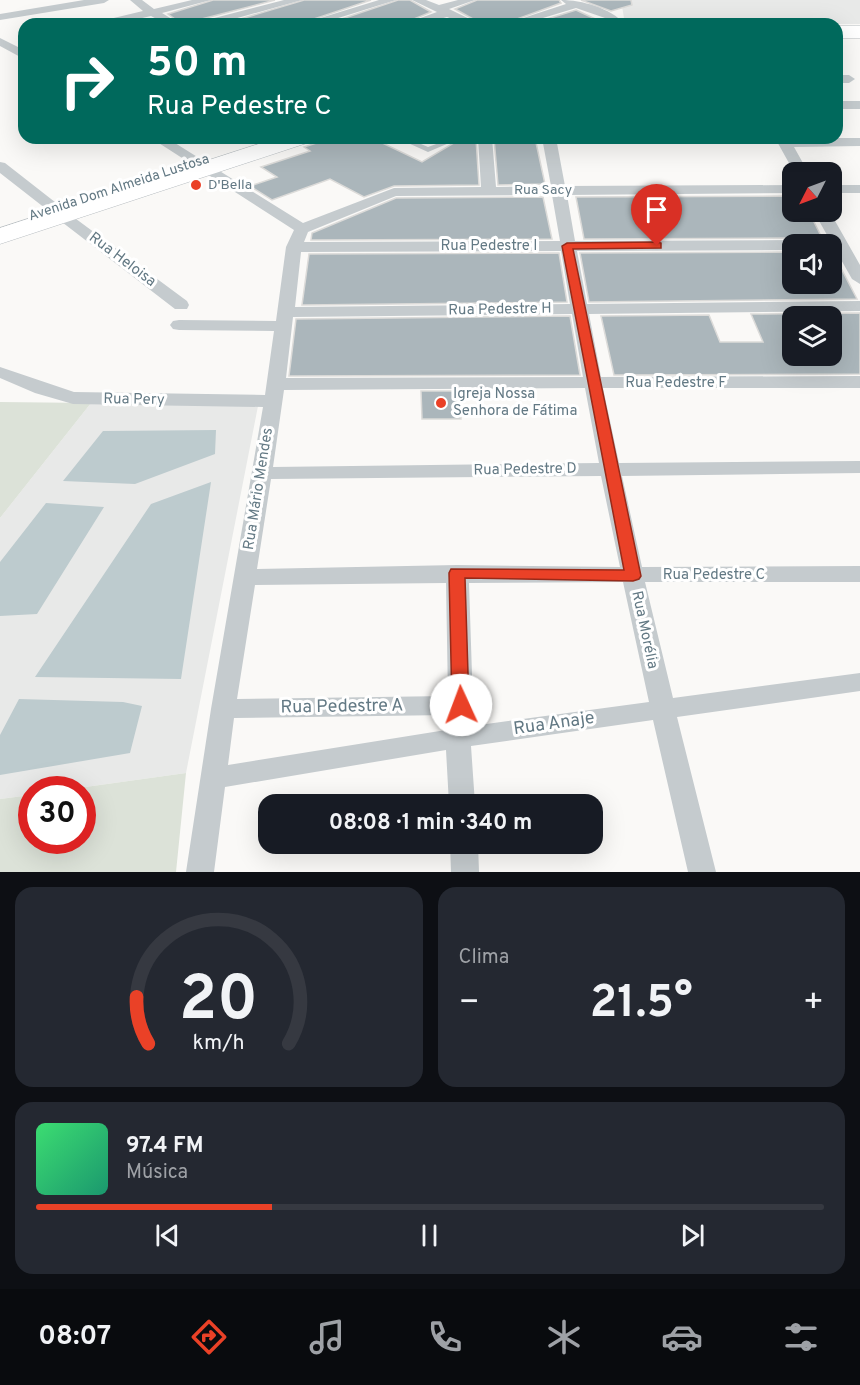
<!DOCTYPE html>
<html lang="pt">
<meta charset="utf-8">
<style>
:root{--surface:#171b24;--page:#242831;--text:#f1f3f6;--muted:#9ea1a6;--line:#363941;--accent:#ea4127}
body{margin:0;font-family:Overpass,sans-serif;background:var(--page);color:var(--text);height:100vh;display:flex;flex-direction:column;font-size:22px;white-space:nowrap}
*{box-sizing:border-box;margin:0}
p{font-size:20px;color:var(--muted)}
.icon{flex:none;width:33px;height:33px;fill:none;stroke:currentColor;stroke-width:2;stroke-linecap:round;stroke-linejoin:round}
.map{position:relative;height:872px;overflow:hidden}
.side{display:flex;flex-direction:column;gap:15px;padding:15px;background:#0d0f14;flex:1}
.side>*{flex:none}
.banner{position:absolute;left:18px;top:18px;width:825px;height:126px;border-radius:18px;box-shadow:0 6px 24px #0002;background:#00695c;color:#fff;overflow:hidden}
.needle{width:39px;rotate:228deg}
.tools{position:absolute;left:782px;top:162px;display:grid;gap:12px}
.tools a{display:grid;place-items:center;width:60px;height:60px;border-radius:12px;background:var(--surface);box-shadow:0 6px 24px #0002;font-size:30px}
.speed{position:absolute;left:18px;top:776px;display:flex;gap:12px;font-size:30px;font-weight:700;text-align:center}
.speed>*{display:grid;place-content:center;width:78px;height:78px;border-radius:50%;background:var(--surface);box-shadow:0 6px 24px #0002;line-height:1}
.speed .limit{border:9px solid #d22;background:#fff;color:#111}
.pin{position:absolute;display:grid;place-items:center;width:51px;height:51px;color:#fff;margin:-62px -26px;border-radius:50% 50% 50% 0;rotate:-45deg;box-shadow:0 0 6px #0007}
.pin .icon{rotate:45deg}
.me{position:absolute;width:66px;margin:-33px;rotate:358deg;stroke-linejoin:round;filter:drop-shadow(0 0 4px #0008)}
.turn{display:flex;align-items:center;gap:21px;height:126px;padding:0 30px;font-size:27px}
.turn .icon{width:78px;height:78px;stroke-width:2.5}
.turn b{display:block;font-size:42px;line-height:51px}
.big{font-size:45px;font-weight:700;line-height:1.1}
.side .widget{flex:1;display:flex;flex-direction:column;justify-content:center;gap:9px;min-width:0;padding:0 21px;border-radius:18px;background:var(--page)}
.side .dial{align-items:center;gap:0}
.dial svg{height:156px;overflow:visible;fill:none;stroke:var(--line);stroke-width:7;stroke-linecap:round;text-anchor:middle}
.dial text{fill:var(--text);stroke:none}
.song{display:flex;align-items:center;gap:18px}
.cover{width:72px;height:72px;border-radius:9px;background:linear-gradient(135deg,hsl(140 70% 55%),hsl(160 70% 35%))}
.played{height:6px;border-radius:3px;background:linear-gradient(90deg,var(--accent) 30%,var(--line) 30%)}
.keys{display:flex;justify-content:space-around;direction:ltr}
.heat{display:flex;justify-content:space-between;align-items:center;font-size:33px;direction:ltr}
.side .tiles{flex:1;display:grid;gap:15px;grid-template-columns:1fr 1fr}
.widget:last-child{grid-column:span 2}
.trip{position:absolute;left:258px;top:794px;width:345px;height:60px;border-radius:18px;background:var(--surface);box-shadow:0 6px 24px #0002;font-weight:700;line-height:60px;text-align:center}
.menu{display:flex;height:96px;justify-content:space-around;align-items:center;background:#090b0e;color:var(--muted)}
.menu .icon{width:42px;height:42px}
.menu .on{color:var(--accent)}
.menu b{font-size:27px;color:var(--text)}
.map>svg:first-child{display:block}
.built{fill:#e8e9e8}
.green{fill:#dce2d8}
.water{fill:#bdcbce}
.building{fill:#abb6bb;stroke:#dcdbd9;stroke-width:1.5;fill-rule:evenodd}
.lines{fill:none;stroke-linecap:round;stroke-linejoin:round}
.primary-casing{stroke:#b8bec2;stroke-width:1}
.service{fill:#c5cbce;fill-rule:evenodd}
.minor{fill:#c5cbce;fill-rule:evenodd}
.primary{fill:#fff;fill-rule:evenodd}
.route{fill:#ea4127;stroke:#982a19;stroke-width:1.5}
.poi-dot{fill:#ea4127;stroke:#fff;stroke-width:2}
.labels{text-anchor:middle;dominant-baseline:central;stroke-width:6;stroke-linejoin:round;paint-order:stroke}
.far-poi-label{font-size:14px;fill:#637984;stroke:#fff;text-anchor:start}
.far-street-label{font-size:14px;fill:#637984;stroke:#fff}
.street-label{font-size:15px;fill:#637984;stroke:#fff}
.poi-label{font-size:15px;fill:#637984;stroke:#fff;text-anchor:start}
.near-street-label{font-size:18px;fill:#637984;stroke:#fff}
</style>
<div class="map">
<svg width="860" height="872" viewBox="0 0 860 872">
<rect width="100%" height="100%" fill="#faf9f7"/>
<!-- built -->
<path class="built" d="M 621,0 L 860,0 L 860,24 L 625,24 Z
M 91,403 L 258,406 L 186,773 L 71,789 L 32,789 L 31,795 L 0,799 L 0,518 Z"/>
<!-- green -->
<path class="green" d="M 0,402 L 91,403 L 0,518 Z
M 186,773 L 176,872 L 0,872 L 0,799 L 31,795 L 32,840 L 82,840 L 82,789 L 71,789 Z"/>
<!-- water -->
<path class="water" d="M 216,430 L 215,454 L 135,484 L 63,481 L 103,431 Z
M 211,482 L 181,679 L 35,677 L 151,504 Z
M 46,503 L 104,507 L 37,614 L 0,616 L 0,562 Z
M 19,699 L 123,702 L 142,706 L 130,753 L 0,775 L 0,735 Z"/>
<!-- building -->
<path class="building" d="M 213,0 L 275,0 L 198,20 L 195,24 L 182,24 L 168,14 Z
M 304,0 L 371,0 L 299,24 L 224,24 Z
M 398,0 L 410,0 L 431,12 L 402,24 L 327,24 Z
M 477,0 L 559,0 L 561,3 L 503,24 L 482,24 L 455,9 Z
M 581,0 L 631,0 L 632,5 L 611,11 Z
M 576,10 L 606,24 L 531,24 Z
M 332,138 L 372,138 L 422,162 L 462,138 L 476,139 L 479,185 L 394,186 L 364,197 L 330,179 L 272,200 L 250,186 L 277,177 L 261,167 L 310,151 L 304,147 Z
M 494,138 L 535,138 L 545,184 L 498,185 Z
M 792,196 L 792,212 L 809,212 L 825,244 L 801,244 L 792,238 L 584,239 L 576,197 Z
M 543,197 L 552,239 L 311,240 L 312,233 L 396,198 Z
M 831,249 L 857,299 L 589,302 L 580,253 L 792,252 L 792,284 L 831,284 Z
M 559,253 L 567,302 L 302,305 L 309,254 Z
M 860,313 L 860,374 L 614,375 L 601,316 L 709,315 L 720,342 L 763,342 L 751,314 ZM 792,316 L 831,316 L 831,356 L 792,356 Z
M 570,316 L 580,375 L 289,376 L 296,319 Z
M 421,391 L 459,391 L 461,419 L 422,419 Z"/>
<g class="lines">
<defs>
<path id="primary" d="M 837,26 L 860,26 L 860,38 L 837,38 Z
M 277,138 L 310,138 L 307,143 L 0,244 L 0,228 Z"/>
</defs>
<!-- primary casing -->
<use href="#primary" class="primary-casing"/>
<!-- service -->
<path class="service" d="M 397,138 L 407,138 L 428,147 L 439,143 L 433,138 L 442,138 L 449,143 L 428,152 Z"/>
<!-- minor -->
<path class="minor" d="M 84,0 L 109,0 L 104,3 L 0,20 L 0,14 Z
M 130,0 L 142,0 L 154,9 L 192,0 L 211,0 L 162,13 L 180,24 L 166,24 L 151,16 L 116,24 L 95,24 L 97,22 L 143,11 Z
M 284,0 L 302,0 L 216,24 L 197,24 L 199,22 Z
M 379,0 L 396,0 L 319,24 L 301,24 Z
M 412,0 L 426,0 L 439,5 L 458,0 L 475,0 L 449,9 L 480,24 L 464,24 L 447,17 L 422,24 L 404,24 L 437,12 Z
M 561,0 C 582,0 610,8 625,24 L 612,24 L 605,18 L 576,8 L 523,24 L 505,24 L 566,4 Z
M 0,38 L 24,50 L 24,59 L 0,46 Z
M 837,75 L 849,75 L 855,79 L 849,83 L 837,83 Z
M 837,101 L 860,101 L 860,109 L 837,109 Z
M 151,138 L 167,138 L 303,223 L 394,188 L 481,187 L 478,138 L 492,138 L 496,187 L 551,186 L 542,138 L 556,138 L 565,186 L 792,185 L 792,193 L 567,195 L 575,241 L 792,240 L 799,244 L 792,244 L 792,250 L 577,251 L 587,304 L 860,301 L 860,311 L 589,314 L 601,377 L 860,376 L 860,388 L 603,388 L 619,463 L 860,461 L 860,473 L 622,476 L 642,567 L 860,566 L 860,582 L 645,582 L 673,698 L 860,673 L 860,691 L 677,717 L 716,872 L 688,872 L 653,720 L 471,746 L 475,804 L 449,804 L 446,750 L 225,787 L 214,872 L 186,872 L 211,709 L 263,407 L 73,404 L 35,393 L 0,378 L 0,367 L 74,392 L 265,395 L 274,331 L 179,330 L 173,329 L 170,325 L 173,321 L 179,320 L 276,321 L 286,247 L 294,230 ZM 552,195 L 560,241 L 304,242 L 308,232 L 396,196 ZM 561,251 L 570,304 L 295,307 L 301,252 ZM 572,314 L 583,377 L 286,378 L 293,317 ZM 585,388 L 599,463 L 273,467 L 284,390 ZM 601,476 L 620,567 L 457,565 L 257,569 L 271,479 ZM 623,582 L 649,702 L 472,726 L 473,705 L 469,583 ZM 446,583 L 448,696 L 237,699 L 255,585 ZM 448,715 L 446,730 L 228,765 L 234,718 Z
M 775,138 L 860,138 L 860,146 L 794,147 L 808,172 L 794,172 Z
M 0,162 L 5,163 L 60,206 L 62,209 L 60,212 L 68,213 L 187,301 L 189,305 L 187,309 L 175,309 L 58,219 L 55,216 L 58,213 L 50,212 L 0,173 Z
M 831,185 L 860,185 L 860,193 L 831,193 Z
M 814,212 L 830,212 L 860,265 L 860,284 L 852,279 Z
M 450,843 L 478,843 L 479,872 L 451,872 Z"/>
<!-- primary -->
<use href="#primary" class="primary"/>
</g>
<!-- route -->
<path class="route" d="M 657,242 L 661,243 L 661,248 L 573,249 L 641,576 L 639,579 L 633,581 L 465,578 L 469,705 L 467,710 L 461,712 L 454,710 L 452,705 L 449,573 L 451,569 L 624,570 L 562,246 L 567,243 Z"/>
<!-- markers -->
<g class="poi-dot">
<circle cx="196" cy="185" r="6"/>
<circle cx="441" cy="403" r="6"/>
</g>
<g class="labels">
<!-- far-poi labels -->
<g class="far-poi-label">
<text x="208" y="185">D'Bella</text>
</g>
<!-- far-street labels -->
<g class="far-street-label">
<text transform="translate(119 188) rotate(-18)">Avenida Dom Almeida Lustosa</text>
<text x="543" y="190">Rua Sacy</text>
</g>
<!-- street labels -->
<g class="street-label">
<text x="489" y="246">Rua Pedestre I</text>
<text transform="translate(122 260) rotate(37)">Rua Heloisa</text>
<text transform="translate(500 310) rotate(-1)">Rua Pedestre H</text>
<text x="676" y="383">Rua Pedestre F</text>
<text transform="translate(134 400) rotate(1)">Rua Pery</text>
<text transform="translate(525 470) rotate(-1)">Rua Pedestre D</text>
<text transform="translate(259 489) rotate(-81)">Rua Mário Mendes</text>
<text x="714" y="575">Rua Pedestre C</text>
<text transform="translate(644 630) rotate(78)">Rua Morélia</text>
</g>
<!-- poi labels -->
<g class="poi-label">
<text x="453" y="394">Igreja Nossa<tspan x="453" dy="17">Senhora de Fátima</tspan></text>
</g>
<!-- near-street labels -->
<g class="near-street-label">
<text transform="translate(342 707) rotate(-1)">Rua Pedestre A</text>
<text transform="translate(554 724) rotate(-8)">Rua Anaje</text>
</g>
</g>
</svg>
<div class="tools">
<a><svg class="needle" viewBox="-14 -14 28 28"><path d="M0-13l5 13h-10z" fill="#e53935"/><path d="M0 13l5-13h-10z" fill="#9ea1a6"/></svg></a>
<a><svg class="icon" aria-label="sound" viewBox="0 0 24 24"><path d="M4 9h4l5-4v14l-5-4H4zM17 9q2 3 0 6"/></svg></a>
<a><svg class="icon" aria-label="layers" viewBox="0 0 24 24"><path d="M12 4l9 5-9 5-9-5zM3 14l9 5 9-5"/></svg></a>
</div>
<div class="speed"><div class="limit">30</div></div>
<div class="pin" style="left:657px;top:246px;background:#d93025"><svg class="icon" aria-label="arrive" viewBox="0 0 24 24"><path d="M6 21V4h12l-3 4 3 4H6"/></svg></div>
<svg class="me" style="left:461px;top:705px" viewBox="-20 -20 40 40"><circle r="19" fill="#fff"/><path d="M0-13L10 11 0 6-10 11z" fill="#ea4127"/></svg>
<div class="trip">08:08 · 1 min · 340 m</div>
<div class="banner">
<div class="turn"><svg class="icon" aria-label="right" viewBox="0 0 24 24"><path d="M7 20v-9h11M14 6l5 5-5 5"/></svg><div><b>50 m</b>Rua Pedestre C</div></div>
</div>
</div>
<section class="side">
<div class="tiles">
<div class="widget dial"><svg viewBox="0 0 100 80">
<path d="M14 69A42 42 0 1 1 86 69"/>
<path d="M14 69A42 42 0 0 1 8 45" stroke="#ea4127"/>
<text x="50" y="56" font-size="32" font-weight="700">20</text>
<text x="50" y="72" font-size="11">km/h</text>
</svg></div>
<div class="widget"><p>Clima</p>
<div class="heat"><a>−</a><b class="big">21.5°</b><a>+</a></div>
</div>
<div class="widget">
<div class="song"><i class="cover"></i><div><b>97.4 FM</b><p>Música</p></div></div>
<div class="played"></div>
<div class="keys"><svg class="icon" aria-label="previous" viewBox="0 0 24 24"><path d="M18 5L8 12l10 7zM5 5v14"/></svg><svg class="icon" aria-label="pause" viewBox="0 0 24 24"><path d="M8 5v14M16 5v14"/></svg><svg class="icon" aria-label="next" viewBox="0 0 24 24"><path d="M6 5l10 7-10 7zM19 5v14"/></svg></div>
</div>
</div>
</section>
<nav class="menu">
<b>08:07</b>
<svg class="icon on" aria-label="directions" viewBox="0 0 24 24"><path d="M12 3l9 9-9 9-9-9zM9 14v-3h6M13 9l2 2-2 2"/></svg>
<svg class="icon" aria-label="music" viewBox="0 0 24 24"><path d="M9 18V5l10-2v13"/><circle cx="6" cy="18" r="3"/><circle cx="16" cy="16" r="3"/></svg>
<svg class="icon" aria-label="phone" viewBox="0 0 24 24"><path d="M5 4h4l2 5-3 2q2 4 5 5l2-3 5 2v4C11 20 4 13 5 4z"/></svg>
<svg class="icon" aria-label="climate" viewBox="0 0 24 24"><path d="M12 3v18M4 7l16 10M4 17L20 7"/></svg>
<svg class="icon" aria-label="car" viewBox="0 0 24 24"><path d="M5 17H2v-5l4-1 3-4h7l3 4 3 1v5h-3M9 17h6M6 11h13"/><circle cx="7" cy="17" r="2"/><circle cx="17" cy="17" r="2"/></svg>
<svg class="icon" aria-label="filters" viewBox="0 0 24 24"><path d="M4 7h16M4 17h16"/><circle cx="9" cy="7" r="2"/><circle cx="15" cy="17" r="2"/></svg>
</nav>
